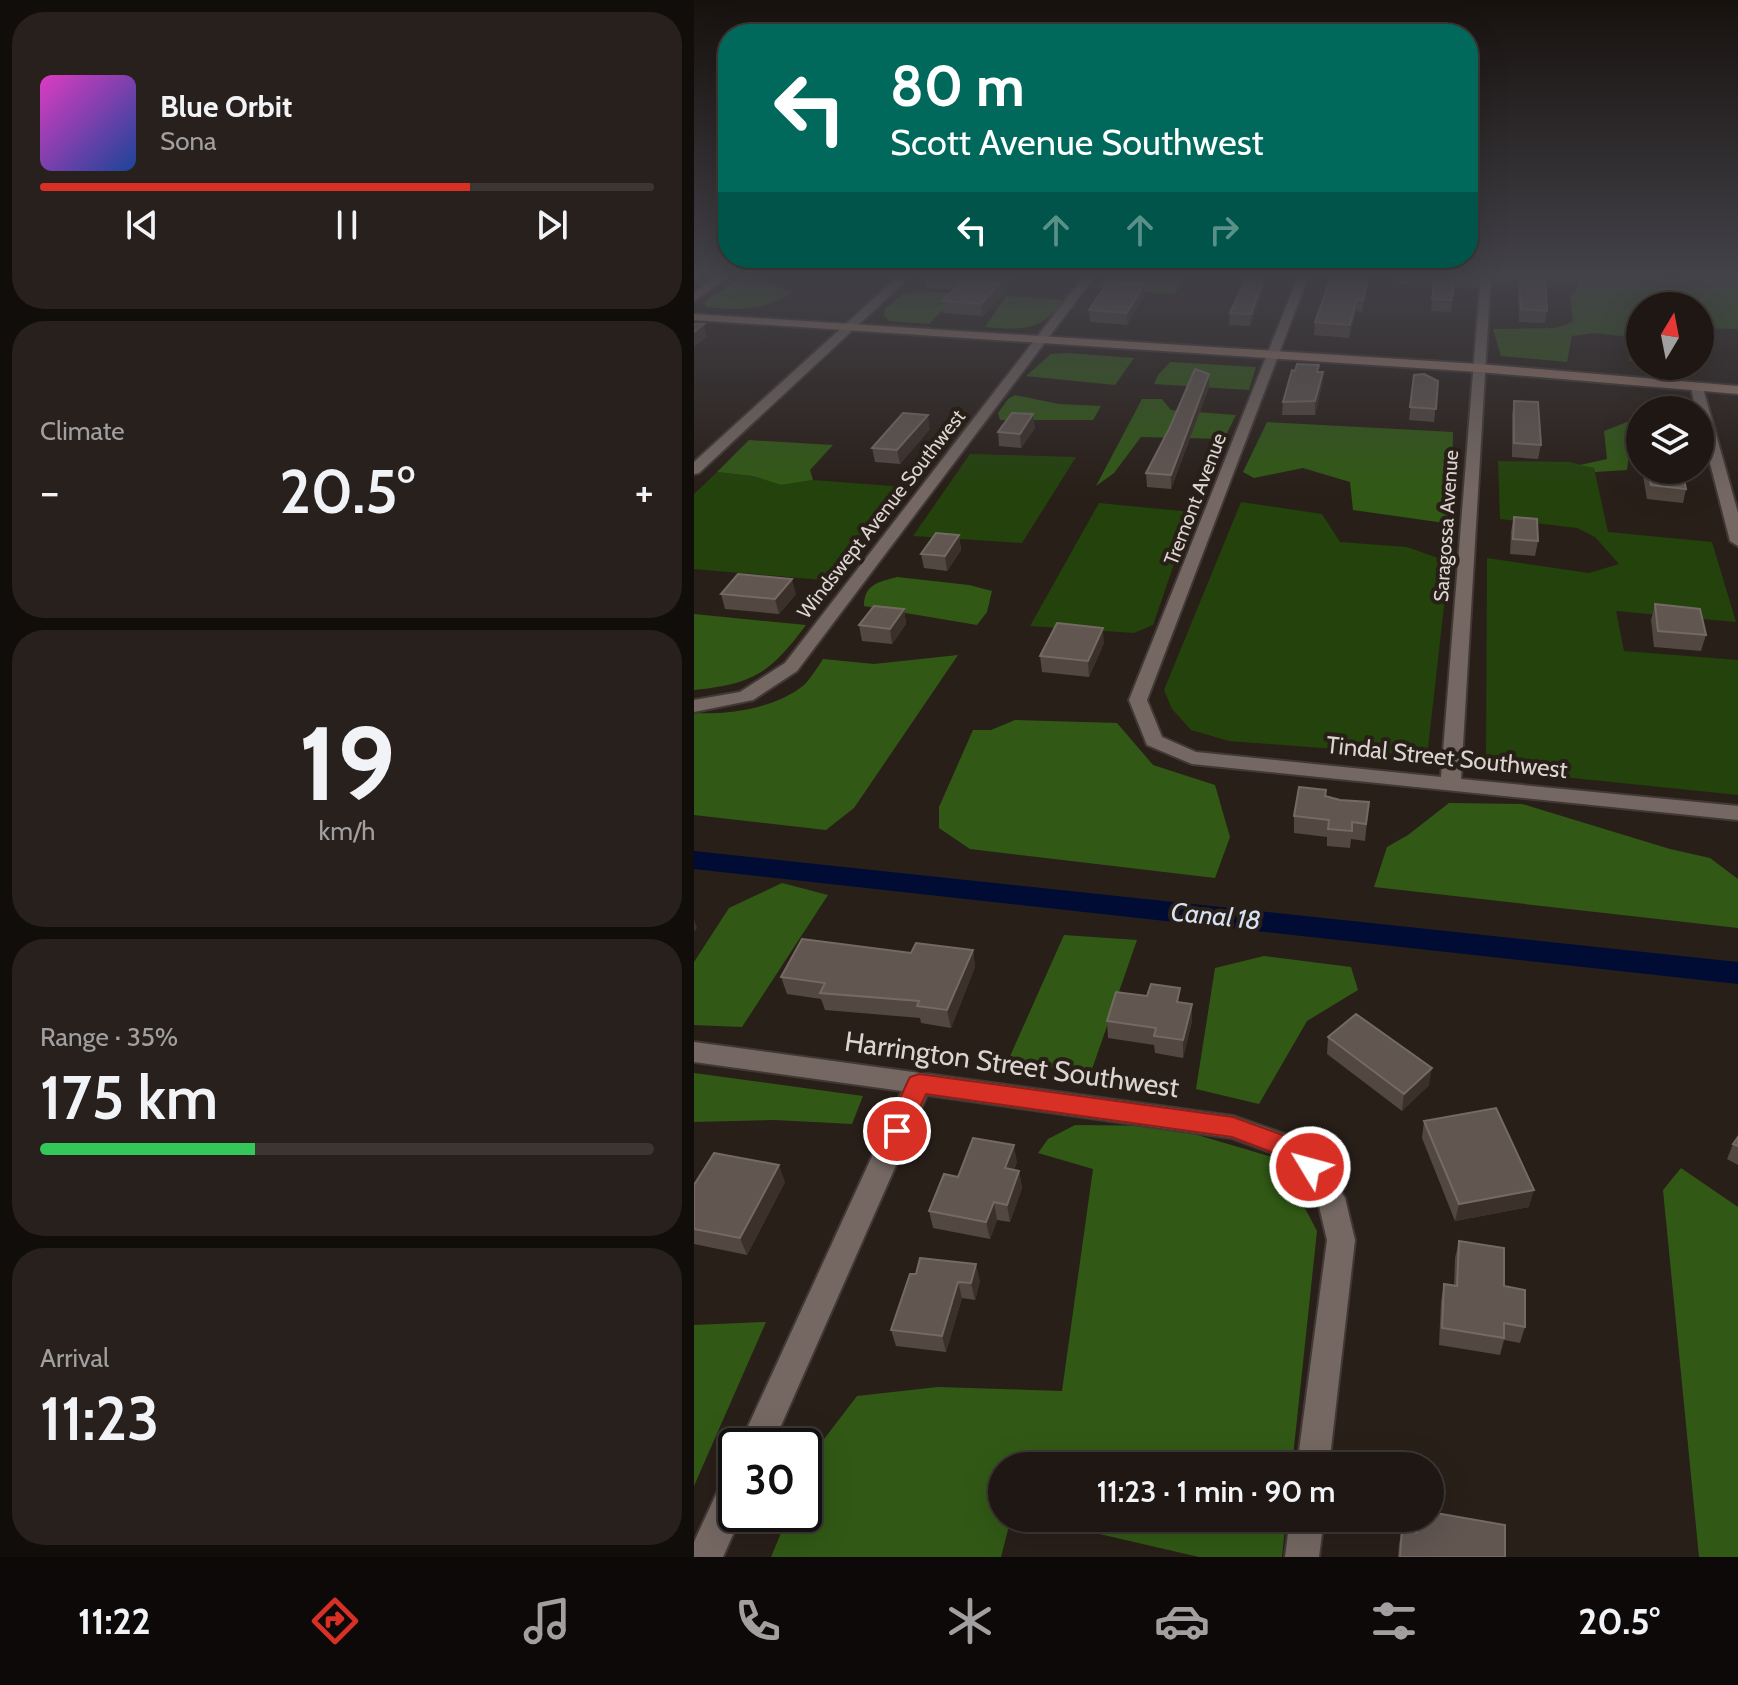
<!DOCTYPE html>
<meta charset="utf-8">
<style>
:root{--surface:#1f1713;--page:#27201c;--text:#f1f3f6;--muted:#a19fa0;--line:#3c3633;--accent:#d93025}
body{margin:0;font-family:Cabin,sans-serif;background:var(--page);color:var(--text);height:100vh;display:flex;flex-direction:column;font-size:30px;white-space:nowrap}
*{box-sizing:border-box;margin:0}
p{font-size:26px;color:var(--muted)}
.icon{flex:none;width:44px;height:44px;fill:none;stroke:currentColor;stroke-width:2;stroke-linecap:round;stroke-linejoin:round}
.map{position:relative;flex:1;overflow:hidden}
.side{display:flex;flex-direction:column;gap:12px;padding:12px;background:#110d0a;width:694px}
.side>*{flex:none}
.guide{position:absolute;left:24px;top:24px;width:760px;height:244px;border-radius:32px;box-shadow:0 8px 32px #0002,0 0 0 2px var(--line);background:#00695c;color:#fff;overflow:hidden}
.needle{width:52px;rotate:10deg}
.buttons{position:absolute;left:932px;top:292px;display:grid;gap:16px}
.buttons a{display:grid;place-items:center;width:88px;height:88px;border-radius:50%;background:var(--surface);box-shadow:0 8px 32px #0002,0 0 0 2px var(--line);font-size:40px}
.speed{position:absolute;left:24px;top:1428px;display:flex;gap:16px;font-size:40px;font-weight:700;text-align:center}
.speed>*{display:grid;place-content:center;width:104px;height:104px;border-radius:50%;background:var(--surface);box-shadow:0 8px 32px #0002,0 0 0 2px var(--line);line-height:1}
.speed .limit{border:4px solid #111;border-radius:12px;background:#fff;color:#111}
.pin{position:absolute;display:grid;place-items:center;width:68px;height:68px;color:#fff;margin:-34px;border:4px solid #fff;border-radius:50%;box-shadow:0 2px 8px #0007}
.me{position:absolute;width:88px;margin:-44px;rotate:307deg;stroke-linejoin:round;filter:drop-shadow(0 0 6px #0008)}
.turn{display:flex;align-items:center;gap:28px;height:168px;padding:0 40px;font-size:36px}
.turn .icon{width:104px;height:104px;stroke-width:2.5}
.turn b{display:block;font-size:56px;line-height:68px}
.lanes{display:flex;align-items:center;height:76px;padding:0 40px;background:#0003;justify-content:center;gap:40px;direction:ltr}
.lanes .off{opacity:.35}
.big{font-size:60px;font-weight:600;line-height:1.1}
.side .tile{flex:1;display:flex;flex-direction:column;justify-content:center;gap:12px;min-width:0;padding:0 28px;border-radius:32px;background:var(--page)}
.side .dial{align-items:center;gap:0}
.dial b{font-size:104px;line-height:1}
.song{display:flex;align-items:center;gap:24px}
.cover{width:96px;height:96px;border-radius:12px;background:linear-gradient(135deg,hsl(310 70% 55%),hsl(220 70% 35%))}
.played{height:8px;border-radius:4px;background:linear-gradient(90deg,var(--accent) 70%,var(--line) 70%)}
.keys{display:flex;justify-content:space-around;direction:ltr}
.heat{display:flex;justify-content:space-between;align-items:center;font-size:44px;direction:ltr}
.charge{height:12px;border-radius:6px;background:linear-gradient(90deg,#34c759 35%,var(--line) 0)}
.trip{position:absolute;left:294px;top:1452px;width:456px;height:80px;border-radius:40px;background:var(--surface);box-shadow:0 8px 32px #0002,0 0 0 2px var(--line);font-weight:600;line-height:80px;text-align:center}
.dock{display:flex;height:128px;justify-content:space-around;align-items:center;background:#0c0908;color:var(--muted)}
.dock .icon{width:56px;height:56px}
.dock .selected{color:var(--accent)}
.dock b{font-size:36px;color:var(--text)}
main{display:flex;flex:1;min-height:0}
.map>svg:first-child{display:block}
.green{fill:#23420c}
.forest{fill:#315915}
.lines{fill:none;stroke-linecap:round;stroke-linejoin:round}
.canal{fill:#000c34;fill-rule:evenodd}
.street-casing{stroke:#423936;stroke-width:4}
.secondary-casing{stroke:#423936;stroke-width:4}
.street{fill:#756862;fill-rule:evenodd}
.secondary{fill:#9b7b6c;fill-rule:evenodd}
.wall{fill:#524741}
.shaded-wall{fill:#3c302a}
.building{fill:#615650;stroke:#746a64;stroke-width:2}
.route{fill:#d93025;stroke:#8d1f18;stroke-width:2}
.labels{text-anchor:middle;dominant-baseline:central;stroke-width:8;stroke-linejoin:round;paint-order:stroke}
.far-street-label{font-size:20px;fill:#dbd4d0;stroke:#291f19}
.street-label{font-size:24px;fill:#dbd4d0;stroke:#291f19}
.water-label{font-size:26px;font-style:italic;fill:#d6e2f3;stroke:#291f19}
.near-street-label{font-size:28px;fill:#dbd4d0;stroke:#291f19}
</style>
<main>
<section class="side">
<div class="tile">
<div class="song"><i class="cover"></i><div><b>Blue Orbit</b><p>Sona</p></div></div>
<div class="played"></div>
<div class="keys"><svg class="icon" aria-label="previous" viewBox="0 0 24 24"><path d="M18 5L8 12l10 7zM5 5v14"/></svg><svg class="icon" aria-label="pause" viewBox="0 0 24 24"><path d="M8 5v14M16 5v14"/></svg><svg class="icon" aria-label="next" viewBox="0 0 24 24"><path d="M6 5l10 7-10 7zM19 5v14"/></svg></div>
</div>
<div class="tile"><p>Climate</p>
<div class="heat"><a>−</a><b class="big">20.5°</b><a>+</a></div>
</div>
<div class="tile dial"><b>19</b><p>km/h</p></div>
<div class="tile"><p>Range · 35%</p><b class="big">175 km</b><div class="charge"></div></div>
<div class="tile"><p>Arrival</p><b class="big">11:23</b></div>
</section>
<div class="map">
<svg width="1044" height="1557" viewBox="0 0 1044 1557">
<rect width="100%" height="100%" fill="#291f19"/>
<!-- green -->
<path class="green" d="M 276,454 L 382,457 L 328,543 L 219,536 Z
M 804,461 L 876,462 L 900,468 L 914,532 L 1018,542 L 1042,622 L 922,611 L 930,651 L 1044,660 L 1044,795 L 820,772 L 792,757 L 793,558 L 895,573 L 925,564 L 901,537 L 883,528 L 806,519 Z
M 23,472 L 59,476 L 87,485 L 119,480 L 211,487 L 141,581 L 0,569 L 0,494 Z
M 547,502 L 628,514 L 646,542 L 713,547 L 755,562 L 734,748 L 707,754 L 535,741 L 497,730 L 478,709 L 470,690 Z
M 405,503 L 498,512 L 459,625 L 440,633 L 336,626 Z"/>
<!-- forest -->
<path class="forest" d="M 55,272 L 79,272 L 72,280 L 97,293 C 70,311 43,310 12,307 L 10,302 Z
M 415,272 L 490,277 L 481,294 L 414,290 L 403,286 Z
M 702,272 L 764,272 L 780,277 L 783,288 L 699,283 Z
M 818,272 L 1044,272 L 1044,329 L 1006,328 L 1006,306 L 946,306 L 946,361 L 935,361 L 935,337 L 900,333 L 878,336 L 873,362 L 807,356 L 799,329 L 861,328 L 879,322 L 876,295 L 884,289 L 884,281 L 868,276 Z
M 232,291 L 264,294 L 235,324 L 195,321 L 190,315 L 191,309 L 210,293 Z
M 312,296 L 370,300 C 347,332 328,330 291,327 Z
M 374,353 L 440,358 L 421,385 L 332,376 L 357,354 Z
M 476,362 L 562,367 L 555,390 L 460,384 L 464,375 Z
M 321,395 L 365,404 L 407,406 L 399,420 L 306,420 L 304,413 L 314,399 Z
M 448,399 L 468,399 L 477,410 L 542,415 L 530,439 L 447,437 L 420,473 L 402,486 Z
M 573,422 L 759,432 L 758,524 L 659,510 L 656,482 L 609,468 L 560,478 L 549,472 Z
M 933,422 L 946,423 L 946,443 L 936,445 L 933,470 L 901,472 L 900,468 L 886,465 L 913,459 L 910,431 Z
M 55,440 L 139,445 L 116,470 L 119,480 L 87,485 L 59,476 L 23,472 Z
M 203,577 L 275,585 L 298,591 L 293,612 L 283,625 L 170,606 C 170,584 185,582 203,577 Z
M 0,614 L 112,625 C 76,673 60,684 0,690 Z
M 264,655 L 160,808 L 132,830 L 0,815 L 0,713 C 36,715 82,708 110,685 C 117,678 123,668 129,659 L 180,664 Z
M 321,720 L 423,723 L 459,765 L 521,785 L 536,837 L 521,878 L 276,849 L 245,828 L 245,807 L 279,730 L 297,730 Z
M 755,803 L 828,804 L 976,849 L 1016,858 L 1044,879 L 1044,928 L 680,887 L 693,847 L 714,835 Z
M 88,883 L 134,895 L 48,1027 L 0,1025 L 0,962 L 35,908 Z
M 370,935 L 443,940 L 397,1072 L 313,1063 Z
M 570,956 L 657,967 L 664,990 L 613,1021 L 565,1104 L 502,1089 L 521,968 Z
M 0,1073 L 169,1096 L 158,1124 L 81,1120 L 0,1122 Z
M 381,1125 L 473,1126 L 585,1159 L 623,1231 L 598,1466 L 308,1466 L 308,1518 L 317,1518 L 307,1557 L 77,1557 L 95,1514 L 110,1514 L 110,1480 L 124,1447 L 163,1396 L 244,1387 L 368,1391 L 399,1169 L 344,1153 L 354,1139 Z
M 987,1168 L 1044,1207 L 1044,1557 L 1005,1557 L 969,1190 Z
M 72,1322 L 0,1486 L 0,1325 Z
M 336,1518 L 592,1518 L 588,1557 L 505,1557 Z"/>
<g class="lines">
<!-- canal -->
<path class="canal" d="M 0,851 L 1044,962 L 1044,984 L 0,869 Z"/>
<defs>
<path id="street" d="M 29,272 L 41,272 L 0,301 L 0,293 Z
M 209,272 L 221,272 L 5,473 L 0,474 L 0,462 Z
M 393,272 L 404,272 L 103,671 L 59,700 L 0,712 L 0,700 L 46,692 L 91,663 Z
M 606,272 L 616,272 L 453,700 L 468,737 L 502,752 L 747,777 L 787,272 L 797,272 L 767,779 L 1044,806 L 1044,820 L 498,764 L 453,745 L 435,700 Z
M 1003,384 L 1009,388 L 1044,513 L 1044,546 L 1036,541 L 1006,424 L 1006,410 L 1002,410 L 997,388 Z
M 0,1042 L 539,1116 L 602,1138 L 626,1159 L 651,1198 L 661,1240 L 635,1466 L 603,1466 L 633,1240 L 624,1202 L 606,1175 L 582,1154 L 538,1138 L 233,1095 L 78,1446 L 45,1446 L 208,1091 L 0,1062 Z
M 42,1472 L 42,1514 L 48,1514 L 29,1557 L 0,1557 L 0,1542 L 30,1477 Z
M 596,1518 L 630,1518 L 625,1557 L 591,1557 Z"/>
<path id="secondary" d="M 0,314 L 785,364 L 1044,386 L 1044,394 L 785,372 L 0,320 Z"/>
</defs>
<!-- street casing -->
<use href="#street" class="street-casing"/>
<!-- secondary casing -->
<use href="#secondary" class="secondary-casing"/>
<!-- street -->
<use href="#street" class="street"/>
<!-- secondary -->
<use href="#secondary" class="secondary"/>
</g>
<!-- wall -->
<path class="wall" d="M 328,272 L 289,316 L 249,313 L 248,301 L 260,289 L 232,288 L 230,276 Z
M 677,272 L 668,312 L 662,311 L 655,338 L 620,335 L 621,322 Z
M 741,272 L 761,272 L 757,312 L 737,311 Z
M 825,272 L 853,311 L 851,323 L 825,322 L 824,282 Z
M 575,275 L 556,326 L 535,325 L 536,313 Z
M 450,296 L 433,325 L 396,322 L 395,310 Z
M 624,372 L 629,372 L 628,385 L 621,415 L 588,415 L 589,402 Z
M 515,374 L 515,387 L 477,489 L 453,487 L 452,473 Z
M 720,375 L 744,381 L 740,422 L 715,420 Z
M 820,401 L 847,445 L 844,459 L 818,457 L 818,414 Z
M 341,428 L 327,448 L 305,446 L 304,432 Z
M 236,429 L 206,464 L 181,462 L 178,448 Z
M 948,470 L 988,470 L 992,489 L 989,503 L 953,499 Z
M 820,517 L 844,541 L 841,556 L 816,554 L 817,531 Z
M 265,535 L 267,550 L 253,571 L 230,568 L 227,554 Z
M 27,594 L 102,594 L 85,614 L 31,609 Z
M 961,604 L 1012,635 L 1007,651 L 960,647 L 957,620 Z
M 210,609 L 212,624 L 198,644 L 168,641 L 165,625 Z
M 410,643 L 395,677 L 348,672 L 346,656 Z
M 631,796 L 646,800 L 675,802 L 671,841 L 657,839 L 656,848 L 633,846 L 633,837 L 600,833 L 600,816 Z
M 279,950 L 281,967 L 257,1028 L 227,1023 L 226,1018 L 131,1010 L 127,999 L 93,994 L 87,977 L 217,953 Z
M 487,1002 L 498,1021 L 489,1058 L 461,1053 L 460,1045 L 414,1038 L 413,1021 Z
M 634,1037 L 735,1085 L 708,1111 L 633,1054 Z
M 730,1121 L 835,1207 L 761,1221 L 728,1138 Z
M 1044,1137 L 1044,1165 L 1033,1159 L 1039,1144 Z
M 323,1162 L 320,1170 L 325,1171 L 328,1188 L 316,1222 L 303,1220 L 296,1239 L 239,1228 L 235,1211 L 264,1177 Z
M 91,1182 L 53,1255 L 0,1244 L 0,1185 Z
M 765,1241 L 810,1286 L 831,1327 L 826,1343 L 810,1340 L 806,1355 L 745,1345 L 747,1301 L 750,1284 L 760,1286 L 761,1258 Z
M 216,1274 L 286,1281 L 281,1300 L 268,1298 L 252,1352 L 202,1346 L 197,1330 Z
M 722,1518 L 736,1518 L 811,1557 L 704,1557 L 705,1544 L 708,1529 L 720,1531 Z"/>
<!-- shaded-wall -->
<path class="shaded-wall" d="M 316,272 L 328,272 L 289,316 L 287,304 Z
M 572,272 L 575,272 L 575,275 L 556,326 L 557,314 Z
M 675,272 L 677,272 L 668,312 L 669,300 Z
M 450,284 L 450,296 L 433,325 L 433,313 Z
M 663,299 L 662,311 L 655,338 L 656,325 Z
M 10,324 L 13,337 L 0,347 L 0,332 Z
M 629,372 L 628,385 L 621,415 L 621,401 Z
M 515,374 L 515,387 L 477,489 L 477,475 Z
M 339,414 L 341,428 L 327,448 L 326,434 Z
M 234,415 L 236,429 L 206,464 L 203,450 Z
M 265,535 L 267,550 L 253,571 L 251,556 Z
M 98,579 L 102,594 L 85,614 L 81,599 Z
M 210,609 L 212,624 L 198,644 L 196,629 Z
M 409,628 L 410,643 L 395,677 L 394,661 Z
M 0,919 L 3,928 L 0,932 Z
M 279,950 L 281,967 L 257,1028 L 253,1010 Z
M 498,1004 L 498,1021 L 489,1058 L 489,1040 Z
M 738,1068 L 735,1085 L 708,1111 L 710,1094 Z
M 320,1145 L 323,1162 L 314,1185 L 311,1168 Z
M 85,1165 L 91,1182 L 53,1255 L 46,1238 Z
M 325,1171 L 328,1188 L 316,1222 L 313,1205 Z
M 840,1190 L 835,1207 L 761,1221 L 765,1204 Z
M 300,1202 L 303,1220 L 296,1239 L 292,1222 Z
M 282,1264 L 286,1281 L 281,1300 L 277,1283 Z
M 264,1282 L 268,1298 L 252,1352 L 248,1336 Z"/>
<!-- building -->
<path class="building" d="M 234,272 L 316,272 L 287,304 L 248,301 L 271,279 L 230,276 Z
M 555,272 L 572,272 L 557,314 L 536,313 Z
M 639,272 L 675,272 L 669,300 L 663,299 L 656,325 L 621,322 Z
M 741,272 L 761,272 L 758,300 L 738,299 Z
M 825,272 L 851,272 L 853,311 L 827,309 Z
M 414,282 L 450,284 L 433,313 L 395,310 Z
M 0,324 L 10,324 L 0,332 Z
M 603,364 L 625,365 L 623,372 L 629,372 L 621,401 L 589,402 L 598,370 L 601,371 Z
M 501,369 L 515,374 L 477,475 L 452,473 L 476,427 Z
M 730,374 L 744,381 L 742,409 L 716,407 L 720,375 Z
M 820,401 L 844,402 L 847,445 L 820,443 Z
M 209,413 L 234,415 L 203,450 L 178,448 Z
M 318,413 L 339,414 L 326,434 L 304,432 Z
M 954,470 L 988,470 L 992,489 L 957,485 Z
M 820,517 L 843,519 L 844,541 L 819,539 Z
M 242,533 L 265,535 L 251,556 L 227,554 Z
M 44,574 L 98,579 L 81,599 L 27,594 Z
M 961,604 L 1006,609 L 1012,635 L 964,631 Z
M 180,606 L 210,609 L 196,629 L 165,625 Z
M 363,623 L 409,628 L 394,661 L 346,656 Z
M 605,787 L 632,790 L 631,796 L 646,800 L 675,802 L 672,824 L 658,822 L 658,831 L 634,829 L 635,820 L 600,816 Z
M 108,939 L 217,953 L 222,943 L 279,950 L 253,1010 L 223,1006 L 225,1001 L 126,993 L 131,983 L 87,977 Z
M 457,984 L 486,988 L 483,1002 L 498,1004 L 489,1040 L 460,1036 L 462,1028 L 413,1021 L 422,992 L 453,996 Z
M 662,1014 L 738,1068 L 710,1094 L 634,1037 Z
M 802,1108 L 840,1190 L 765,1204 L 730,1121 Z
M 1044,1137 L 1044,1146 L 1039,1144 Z
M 279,1138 L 320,1145 L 311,1168 L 325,1171 L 313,1205 L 300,1202 L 292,1222 L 235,1211 L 250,1174 L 264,1177 Z
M 20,1153 L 85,1165 L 46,1238 L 0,1229 L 0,1185 Z
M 765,1241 L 810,1248 L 810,1286 L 831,1290 L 831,1327 L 810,1323 L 810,1338 L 748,1328 L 750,1284 L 763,1286 Z
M 226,1258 L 282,1264 L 277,1283 L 264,1282 L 248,1336 L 197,1330 L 216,1274 L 222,1274 Z
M 736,1512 L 811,1525 L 811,1557 L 706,1557 L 708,1529 L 723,1532 L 724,1518 L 736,1518 Z"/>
<!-- sky -->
<linearGradient id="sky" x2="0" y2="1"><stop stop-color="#17110e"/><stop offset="0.56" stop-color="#434249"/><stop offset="1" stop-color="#434249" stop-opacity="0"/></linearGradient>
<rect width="1044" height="490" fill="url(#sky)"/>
<!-- route -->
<path class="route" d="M 225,1074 L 539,1117 L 600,1139 L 625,1160 L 629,1167 L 625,1175 L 616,1178 L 607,1175 L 583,1154 L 538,1137 L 232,1094 L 212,1138 L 203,1141 L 195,1138 L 191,1131 L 213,1083 L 216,1077 Z"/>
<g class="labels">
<!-- far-street labels -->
<g class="far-street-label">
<text transform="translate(501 499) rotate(-69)">Tremont Avenue</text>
<text transform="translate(187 514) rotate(-52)">Windswept Avenue Southwest</text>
<text transform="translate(752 526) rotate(-86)">Saragossa Avenue</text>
</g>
<!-- street labels -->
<g class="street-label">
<text transform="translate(753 757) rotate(6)">Tindal Street Southwest</text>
</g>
<!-- water labels -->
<g class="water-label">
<text transform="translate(522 916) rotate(6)">Canal 18</text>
</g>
<!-- near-street labels -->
<g class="near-street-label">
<text transform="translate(318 1064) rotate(8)">Harrington Street Southwest</text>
</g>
</g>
</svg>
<div class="buttons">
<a><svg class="needle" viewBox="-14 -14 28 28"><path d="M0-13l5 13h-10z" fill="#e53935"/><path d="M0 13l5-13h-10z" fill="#a19fa0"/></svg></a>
<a><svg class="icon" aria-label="layers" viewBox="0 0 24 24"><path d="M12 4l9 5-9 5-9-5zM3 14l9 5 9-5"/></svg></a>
</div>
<div class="speed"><div class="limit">30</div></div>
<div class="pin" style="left:203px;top:1131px;background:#d93025"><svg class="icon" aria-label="arrive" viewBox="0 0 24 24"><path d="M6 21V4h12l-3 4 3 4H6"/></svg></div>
<svg class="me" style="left:616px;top:1167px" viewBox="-20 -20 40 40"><circle r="17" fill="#d93025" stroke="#fff" stroke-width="3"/><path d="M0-11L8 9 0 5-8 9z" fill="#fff"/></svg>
<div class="trip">11:23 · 1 min · 90 m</div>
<div class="guide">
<div class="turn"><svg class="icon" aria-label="left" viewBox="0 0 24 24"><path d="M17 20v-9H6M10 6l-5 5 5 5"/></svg><div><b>80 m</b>Scott Avenue Southwest</div></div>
<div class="lanes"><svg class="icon" aria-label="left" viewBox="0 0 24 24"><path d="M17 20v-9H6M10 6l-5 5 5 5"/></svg><svg class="icon off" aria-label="ahead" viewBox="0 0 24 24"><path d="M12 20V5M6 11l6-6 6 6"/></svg><svg class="icon off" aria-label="ahead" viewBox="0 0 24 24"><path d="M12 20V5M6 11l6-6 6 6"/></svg><svg class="icon off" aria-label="right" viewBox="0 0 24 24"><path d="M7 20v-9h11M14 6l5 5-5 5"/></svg></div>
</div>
</div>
</main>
<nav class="dock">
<b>11:22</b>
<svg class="icon selected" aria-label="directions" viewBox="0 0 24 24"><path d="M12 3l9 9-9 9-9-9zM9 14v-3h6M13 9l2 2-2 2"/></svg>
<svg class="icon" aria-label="music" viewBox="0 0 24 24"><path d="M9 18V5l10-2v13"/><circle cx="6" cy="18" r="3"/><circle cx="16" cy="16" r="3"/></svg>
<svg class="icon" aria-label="phone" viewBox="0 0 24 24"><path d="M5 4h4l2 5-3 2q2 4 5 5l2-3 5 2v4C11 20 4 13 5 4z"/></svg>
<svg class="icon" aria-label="climate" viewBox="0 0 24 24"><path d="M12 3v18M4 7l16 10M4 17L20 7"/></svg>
<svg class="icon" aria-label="car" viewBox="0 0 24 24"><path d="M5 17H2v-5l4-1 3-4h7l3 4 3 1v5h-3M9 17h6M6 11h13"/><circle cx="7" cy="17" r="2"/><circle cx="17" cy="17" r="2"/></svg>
<svg class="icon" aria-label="filters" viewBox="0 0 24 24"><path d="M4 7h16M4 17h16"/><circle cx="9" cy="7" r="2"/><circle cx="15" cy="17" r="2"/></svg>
<b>20.5°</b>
</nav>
